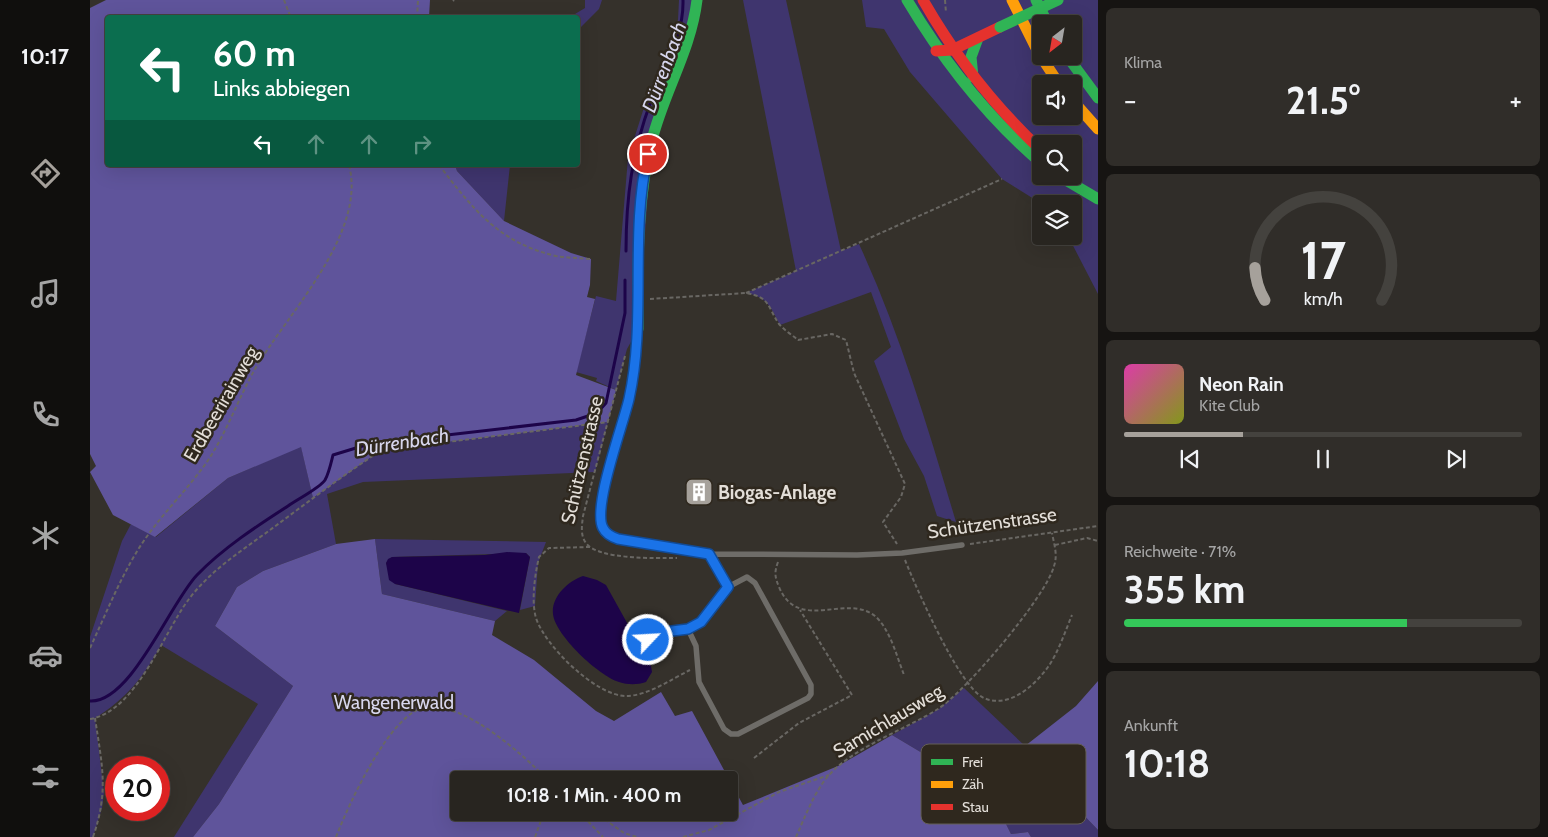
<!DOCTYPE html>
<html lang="de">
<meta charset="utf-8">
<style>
:root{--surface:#282520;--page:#302d29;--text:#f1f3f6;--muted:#a5a5a5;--line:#44423e;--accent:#a6a19b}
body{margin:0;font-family:Cabin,sans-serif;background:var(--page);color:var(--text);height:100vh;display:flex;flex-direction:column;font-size:19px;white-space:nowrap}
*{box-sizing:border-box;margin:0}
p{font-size:16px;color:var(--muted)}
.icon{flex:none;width:28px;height:28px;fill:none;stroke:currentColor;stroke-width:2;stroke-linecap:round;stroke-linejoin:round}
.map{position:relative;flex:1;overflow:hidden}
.side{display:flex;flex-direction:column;gap:8px;padding:8px;background:#161412;width:450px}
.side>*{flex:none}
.hud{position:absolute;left:15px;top:15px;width:475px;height:152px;border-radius:5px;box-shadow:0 5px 20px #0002,0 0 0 1px var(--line);background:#0b6e4f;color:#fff;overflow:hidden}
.needle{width:32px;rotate:211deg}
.tools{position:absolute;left:942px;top:15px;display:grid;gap:10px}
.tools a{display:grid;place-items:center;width:50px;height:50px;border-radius:5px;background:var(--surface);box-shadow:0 5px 20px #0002,0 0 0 1px var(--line);font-size:25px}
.speed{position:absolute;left:15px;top:756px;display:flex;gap:10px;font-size:25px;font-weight:700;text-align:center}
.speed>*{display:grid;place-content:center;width:65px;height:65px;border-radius:50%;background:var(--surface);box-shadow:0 5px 20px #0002,0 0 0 1px var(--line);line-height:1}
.speed .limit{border:8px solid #d22;background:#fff;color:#111}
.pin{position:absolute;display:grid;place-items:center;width:42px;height:42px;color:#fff;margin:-21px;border:2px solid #fff;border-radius:50%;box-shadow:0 1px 5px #0007}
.me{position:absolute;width:55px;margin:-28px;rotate:65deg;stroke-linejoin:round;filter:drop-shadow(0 0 4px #0008)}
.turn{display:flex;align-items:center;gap:18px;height:105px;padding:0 25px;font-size:22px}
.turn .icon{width:65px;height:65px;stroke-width:2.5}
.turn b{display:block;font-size:35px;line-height:42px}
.lanes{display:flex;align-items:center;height:48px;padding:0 25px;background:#0003;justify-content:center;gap:25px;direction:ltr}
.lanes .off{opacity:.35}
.big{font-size:38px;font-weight:700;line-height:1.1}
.side .tile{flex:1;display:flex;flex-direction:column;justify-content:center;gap:8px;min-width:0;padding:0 18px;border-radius:8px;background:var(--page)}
.side .dial{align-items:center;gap:0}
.dial svg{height:130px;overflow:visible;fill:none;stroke:var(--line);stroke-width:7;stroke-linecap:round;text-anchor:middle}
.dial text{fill:var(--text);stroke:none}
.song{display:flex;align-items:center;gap:15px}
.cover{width:60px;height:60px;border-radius:8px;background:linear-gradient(135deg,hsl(320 70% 55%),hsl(70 70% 35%))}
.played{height:5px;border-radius:2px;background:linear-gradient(90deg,var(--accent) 30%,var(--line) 30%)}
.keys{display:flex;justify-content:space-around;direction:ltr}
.heat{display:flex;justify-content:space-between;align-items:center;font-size:28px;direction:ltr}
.charge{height:8px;border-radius:4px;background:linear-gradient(90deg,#34c759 71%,var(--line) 0)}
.trip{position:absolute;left:360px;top:771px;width:288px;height:50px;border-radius:5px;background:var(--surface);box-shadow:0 5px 20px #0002,0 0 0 1px var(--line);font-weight:700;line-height:50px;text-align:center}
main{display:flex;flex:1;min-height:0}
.dock{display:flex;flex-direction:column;width:90px;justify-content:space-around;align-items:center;background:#100f0d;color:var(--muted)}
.dock .icon{width:35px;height:35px}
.dock .on{color:var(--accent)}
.dock b{font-size:22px;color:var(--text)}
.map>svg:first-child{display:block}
.green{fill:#3f356e;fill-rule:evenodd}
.forest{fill:#5f549b;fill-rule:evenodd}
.water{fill:#1d0449}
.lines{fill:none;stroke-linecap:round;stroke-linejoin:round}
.stream{stroke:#1d0449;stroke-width:3}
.path{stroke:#696763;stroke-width:2;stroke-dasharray:4 2.5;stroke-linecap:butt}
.lane{stroke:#6e6c68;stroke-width:5.5}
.fast{stroke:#30b455;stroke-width:11}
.slow{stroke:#ff9f0a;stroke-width:11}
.jam{stroke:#e5322d;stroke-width:11}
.fast-bridge{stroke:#30b455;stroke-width:11}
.route-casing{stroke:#114b97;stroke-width:12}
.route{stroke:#1a73e8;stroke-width:9}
.labels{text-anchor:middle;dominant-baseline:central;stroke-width:5;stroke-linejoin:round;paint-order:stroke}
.street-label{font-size:19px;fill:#e3ded8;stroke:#2f281e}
.poi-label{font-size:19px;font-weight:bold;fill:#e3ded8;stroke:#2f281e;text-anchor:start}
.park-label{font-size:19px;fill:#d8d7ee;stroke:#2f281e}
.water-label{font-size:20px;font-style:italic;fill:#d7d6ed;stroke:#2f281e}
.key{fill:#2f281e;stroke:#655f56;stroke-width:1}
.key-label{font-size:14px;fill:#e3ded8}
</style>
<main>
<nav class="dock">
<b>10:17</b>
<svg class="icon on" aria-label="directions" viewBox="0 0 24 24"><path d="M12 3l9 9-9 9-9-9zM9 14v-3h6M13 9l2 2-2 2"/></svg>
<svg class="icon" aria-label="music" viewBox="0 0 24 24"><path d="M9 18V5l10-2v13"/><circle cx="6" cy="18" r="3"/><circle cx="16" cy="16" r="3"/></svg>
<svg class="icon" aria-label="phone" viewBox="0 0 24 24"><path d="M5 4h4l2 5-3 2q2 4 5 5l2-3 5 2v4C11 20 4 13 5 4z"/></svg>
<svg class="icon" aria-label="climate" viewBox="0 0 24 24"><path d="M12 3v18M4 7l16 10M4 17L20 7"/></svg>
<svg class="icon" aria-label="car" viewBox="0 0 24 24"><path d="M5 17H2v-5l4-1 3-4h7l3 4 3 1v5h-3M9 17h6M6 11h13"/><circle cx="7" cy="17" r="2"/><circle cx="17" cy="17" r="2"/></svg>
<svg class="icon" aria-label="filters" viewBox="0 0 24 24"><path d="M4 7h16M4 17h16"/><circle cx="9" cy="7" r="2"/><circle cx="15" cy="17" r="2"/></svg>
</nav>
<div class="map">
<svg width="1008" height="837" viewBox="0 0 1008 837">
<rect width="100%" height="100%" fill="#35312b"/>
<!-- green -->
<path class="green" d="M 495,0 L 512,0 L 509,9 L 488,30 L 488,18 L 480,17 L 495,8 Z
M 589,0 L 607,0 L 562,138 L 548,329 L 537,349 L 526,390 L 506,381 L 507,378 L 486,372 L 506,296 L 526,301 L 538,158 L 557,98 L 588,20 Z
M 653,0 L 696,0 L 751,251 L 769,244 C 810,333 838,428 866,522 L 847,516 L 834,476 L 814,439 L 784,361 L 801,347 L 781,292 L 690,325 C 680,307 678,297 656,293 L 706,271 Z
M 772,0 L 1008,0 L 1008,294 L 978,236 L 984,236 L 984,204 L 952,204 L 912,179 L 820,72 L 794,29 L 776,27 ZM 951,24 L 984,24 L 984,56 L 951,56 ZM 951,84 L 984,84 L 984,116 L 951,116 ZM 951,144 L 984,144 L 984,176 L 951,176 Z
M 365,165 L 420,165 L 414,221 L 367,171 Z
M 518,422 L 505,472 L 273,482 L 237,494 L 246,544 L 173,571 L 147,587 L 125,626 L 203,686 L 129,804 L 103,837 L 84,837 L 168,704 L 71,645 C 54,677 36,699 5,718 L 14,793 L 12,808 L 3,837 L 0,837 L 0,637 L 32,541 L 41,524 L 66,537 L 138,478 L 211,446 L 223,498 L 284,455 L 301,449 Z
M 285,539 L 456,542 L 448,563 L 445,606 L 430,610 L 440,557 L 436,553 L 302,557 L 296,563 L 305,584 L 417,611 L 405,621 L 292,594 Z
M 874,688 L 935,746 L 951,783 L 985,806 L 1008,830 L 1008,837 L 941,837 L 938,832 L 921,834 L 901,794 L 802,735 L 849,709 Z"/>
<!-- forest -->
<path class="forest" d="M 16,0 L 340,0 L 339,17 L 18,18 L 18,165 L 365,165 L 367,171 L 414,221 L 481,253 L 501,259 L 500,285 L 497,297 L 505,299 L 486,375 L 526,390 L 518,422 L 301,449 L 284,455 L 223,498 L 211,447 L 138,478 L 65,537 L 23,515 L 0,472 L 6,466 L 0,454 L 0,8 Z
M 285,539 L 292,594 L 405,621 L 402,635 L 444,660 L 506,711 L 524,721 L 571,692 L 585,716 L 602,711 L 653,805 L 748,766 L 802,735 L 901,794 L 921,834 L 938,832 L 941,837 L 103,837 L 129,804 L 203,686 L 125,626 L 147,587 L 173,571 L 246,544 ZM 369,780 L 639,780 L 639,812 L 369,812 Z
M 1008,681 L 1008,830 L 985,806 L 951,783 L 935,746 L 986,706 Z"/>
<!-- water -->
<path class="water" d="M 417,552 L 436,553 L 440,557 L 429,613 L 305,584 L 299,580 L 296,563 L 298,559 L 302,557 L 395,555 Z
M 493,576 L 507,580 L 516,585 L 561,666 L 562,672 L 556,682 C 547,685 538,685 529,682 C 509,676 465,635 463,614 C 461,597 478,581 493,576 Z"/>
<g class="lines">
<!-- stream -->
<path class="stream" d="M 536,251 C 536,197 542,152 561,101 C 573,67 594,37 593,0
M 0,701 C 41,703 80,603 107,575 C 133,548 167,526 198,506 C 206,500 230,488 235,480 C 239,473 241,463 243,455 L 279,444 L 486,420 L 507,413 L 516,403 L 535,313 L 535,280"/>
<!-- path -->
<path class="path" d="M 194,0 L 201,18
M 855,0 L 856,13
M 363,1 L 364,0
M 327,18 L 328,0
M 349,165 C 382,208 409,243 466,256 C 477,258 489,258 501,259
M 656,293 L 912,179
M 560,299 L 656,293 C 680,297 677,306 689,324 C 694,330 702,335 708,340 L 742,334 L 756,340 L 764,373 L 815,484 L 811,497 L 793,522 L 807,544
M 535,356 L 493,516 C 492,525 490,535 496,543 C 508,560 567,558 587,558
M 880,544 L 1008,526
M 965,545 L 997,538 L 1008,541
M 500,547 L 459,548 L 449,557 C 445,574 441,601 446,618 C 455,646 506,696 536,696 C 557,696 582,679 600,670
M 815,560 C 826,587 869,687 894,698 C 919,709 944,686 958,667 C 968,653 975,632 982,615
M 688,562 C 684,573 685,577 689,587 C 708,633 756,593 785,616 C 800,629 807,657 814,675
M 0,648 C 15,616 28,583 46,553 C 65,521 92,496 114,466 C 134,439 148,399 165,369 C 198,313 277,233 259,165
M 0,719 C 47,711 73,633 99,599 C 120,571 151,551 180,530 C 214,505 248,479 284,455 L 301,449 L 518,422
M 664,758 L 709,723 L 762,695 L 710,610
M 489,812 L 513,837
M 504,812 L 534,833 L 547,837
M 3,837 C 19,791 12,765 5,718
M 246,837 C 258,806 301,710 337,707 C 376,703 432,754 458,780
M 445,837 L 454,812
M 593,837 L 619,830 L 689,792 L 739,775
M 706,837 C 715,817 725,790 740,774 C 765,747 816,729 848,709 C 875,692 956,597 964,566 C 968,555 964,544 962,533"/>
<!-- lane -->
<path class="lane" d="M 548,331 L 538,400 L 510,510 C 510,525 513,534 528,539 L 619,554 L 767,555 L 812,553 L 872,545
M 598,629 L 616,617 L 638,587 L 619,554
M 558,640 L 580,630 L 598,629 L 606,646 L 609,682 L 634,729 L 641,734 L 648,734 L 718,698 L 721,694 L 721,685 L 665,583 L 657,577 L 638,587"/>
<!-- fast -->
<path class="fast" d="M 817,0 C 854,62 896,116 951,163
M 946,0 L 958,24
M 977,56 L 1008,98
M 883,77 L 881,57 L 888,38
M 969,176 L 1008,199
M 548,329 C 548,266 546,202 562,140 C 574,92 601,50 607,0"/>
<!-- slow -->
<path class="slow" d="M 922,0 L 948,52 L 969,84
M 984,102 L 1008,129"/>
<!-- jam -->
<path class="jam" d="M 833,0 C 865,56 904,106 951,150
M 846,51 L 862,50 L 910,27"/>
<!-- fast-bridge -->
<path class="fast-bridge" d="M 910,27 L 968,0"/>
</g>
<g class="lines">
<defs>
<path id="route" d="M 558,640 L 574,632 L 598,629 L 611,622 L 638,587 L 619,554 L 528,539 C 522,537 516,534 513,528 C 502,508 533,425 539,399 C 557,318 539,235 558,154"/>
</defs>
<!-- route casing -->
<use href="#route" class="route-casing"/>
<!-- route -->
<use href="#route" class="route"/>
</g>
<!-- icons -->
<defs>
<symbol id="building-square" viewBox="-11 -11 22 22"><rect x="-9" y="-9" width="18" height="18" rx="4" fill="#a6a19b" stroke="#2f281e"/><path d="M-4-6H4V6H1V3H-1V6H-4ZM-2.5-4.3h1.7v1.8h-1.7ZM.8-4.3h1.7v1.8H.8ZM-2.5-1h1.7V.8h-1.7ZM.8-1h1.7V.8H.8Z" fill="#fff"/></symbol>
</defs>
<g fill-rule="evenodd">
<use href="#building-square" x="593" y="476" width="32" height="32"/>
</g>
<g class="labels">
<!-- street labels -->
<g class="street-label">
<text transform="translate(131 404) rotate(-60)">Erdbeerirainweg</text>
<text transform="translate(492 460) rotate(-77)">Schützenstrasse</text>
<text transform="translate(902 523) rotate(-8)">Schützenstrasse</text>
<text transform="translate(798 721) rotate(-31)">Samichlausweg</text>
</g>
<!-- poi labels -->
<g class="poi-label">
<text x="628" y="492">Biogas-Anlage</text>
</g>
<!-- park labels -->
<g class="park-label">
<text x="304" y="702">Wangenerwald</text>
</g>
<!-- water labels -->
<g class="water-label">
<text transform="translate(574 67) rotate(-70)">Dürrenbach</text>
<text transform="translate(312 442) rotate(-9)">Dürrenbach</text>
</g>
</g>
<!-- legend -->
<rect x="831" y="744" width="165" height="80" rx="8" class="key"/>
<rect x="841" y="759" width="22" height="6" fill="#30b455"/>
<rect x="841" y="781" width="22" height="7" fill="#ff9f0a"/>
<rect x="841" y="804" width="22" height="6" fill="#e5322d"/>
<g class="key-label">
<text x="872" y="767">Frei</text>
<text x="872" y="789">Zäh</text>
<text x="872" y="812">Stau</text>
</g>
</svg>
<div class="tools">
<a><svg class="needle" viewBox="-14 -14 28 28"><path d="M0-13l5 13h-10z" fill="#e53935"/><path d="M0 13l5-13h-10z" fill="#a5a5a5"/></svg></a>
<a><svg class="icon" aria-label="sound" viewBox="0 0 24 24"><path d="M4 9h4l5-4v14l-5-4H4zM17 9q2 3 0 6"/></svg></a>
<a><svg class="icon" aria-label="search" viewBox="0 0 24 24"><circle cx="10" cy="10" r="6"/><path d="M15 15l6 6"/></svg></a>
<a><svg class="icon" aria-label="layers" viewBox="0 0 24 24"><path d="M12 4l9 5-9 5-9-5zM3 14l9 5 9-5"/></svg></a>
</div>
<div class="speed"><div class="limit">20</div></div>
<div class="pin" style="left:558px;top:154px;background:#d93025"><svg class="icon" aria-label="arrive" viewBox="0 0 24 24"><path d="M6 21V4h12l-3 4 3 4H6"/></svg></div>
<svg class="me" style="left:558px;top:640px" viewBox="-20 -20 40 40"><circle r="17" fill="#1a73e8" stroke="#fff" stroke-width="3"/><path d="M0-11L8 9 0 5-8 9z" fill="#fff"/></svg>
<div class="trip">10:18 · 1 Min. · 400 m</div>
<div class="hud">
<div class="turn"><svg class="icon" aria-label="left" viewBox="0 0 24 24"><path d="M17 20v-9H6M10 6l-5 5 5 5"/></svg><div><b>60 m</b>Links abbiegen</div></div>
<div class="lanes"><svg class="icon" aria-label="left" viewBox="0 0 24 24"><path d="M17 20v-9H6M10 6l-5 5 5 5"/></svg><svg class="icon off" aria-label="ahead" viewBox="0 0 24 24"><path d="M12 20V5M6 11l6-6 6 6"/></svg><svg class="icon off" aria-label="ahead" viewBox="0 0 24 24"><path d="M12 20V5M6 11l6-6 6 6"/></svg><svg class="icon off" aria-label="right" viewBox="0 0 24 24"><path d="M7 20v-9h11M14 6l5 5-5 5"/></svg></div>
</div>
</div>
<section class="side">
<div class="tile"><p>Klima</p>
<div class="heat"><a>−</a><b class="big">21.5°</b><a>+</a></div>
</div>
<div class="tile dial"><svg viewBox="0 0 100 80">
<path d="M14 69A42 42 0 1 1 86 69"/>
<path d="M14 69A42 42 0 0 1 8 49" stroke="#a6a19b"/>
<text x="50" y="56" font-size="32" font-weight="700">17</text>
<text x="50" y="72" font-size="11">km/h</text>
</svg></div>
<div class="tile">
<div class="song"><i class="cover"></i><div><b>Neon Rain</b><p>Kite Club</p></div></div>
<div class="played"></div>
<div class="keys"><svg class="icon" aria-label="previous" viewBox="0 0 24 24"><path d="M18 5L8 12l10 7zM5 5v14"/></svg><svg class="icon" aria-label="pause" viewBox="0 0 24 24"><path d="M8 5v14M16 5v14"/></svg><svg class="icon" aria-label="next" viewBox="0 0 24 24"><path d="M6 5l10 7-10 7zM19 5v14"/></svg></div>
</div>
<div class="tile"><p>Reichweite · 71%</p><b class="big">355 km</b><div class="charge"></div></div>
<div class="tile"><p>Ankunft</p><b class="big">10:18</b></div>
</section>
</main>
